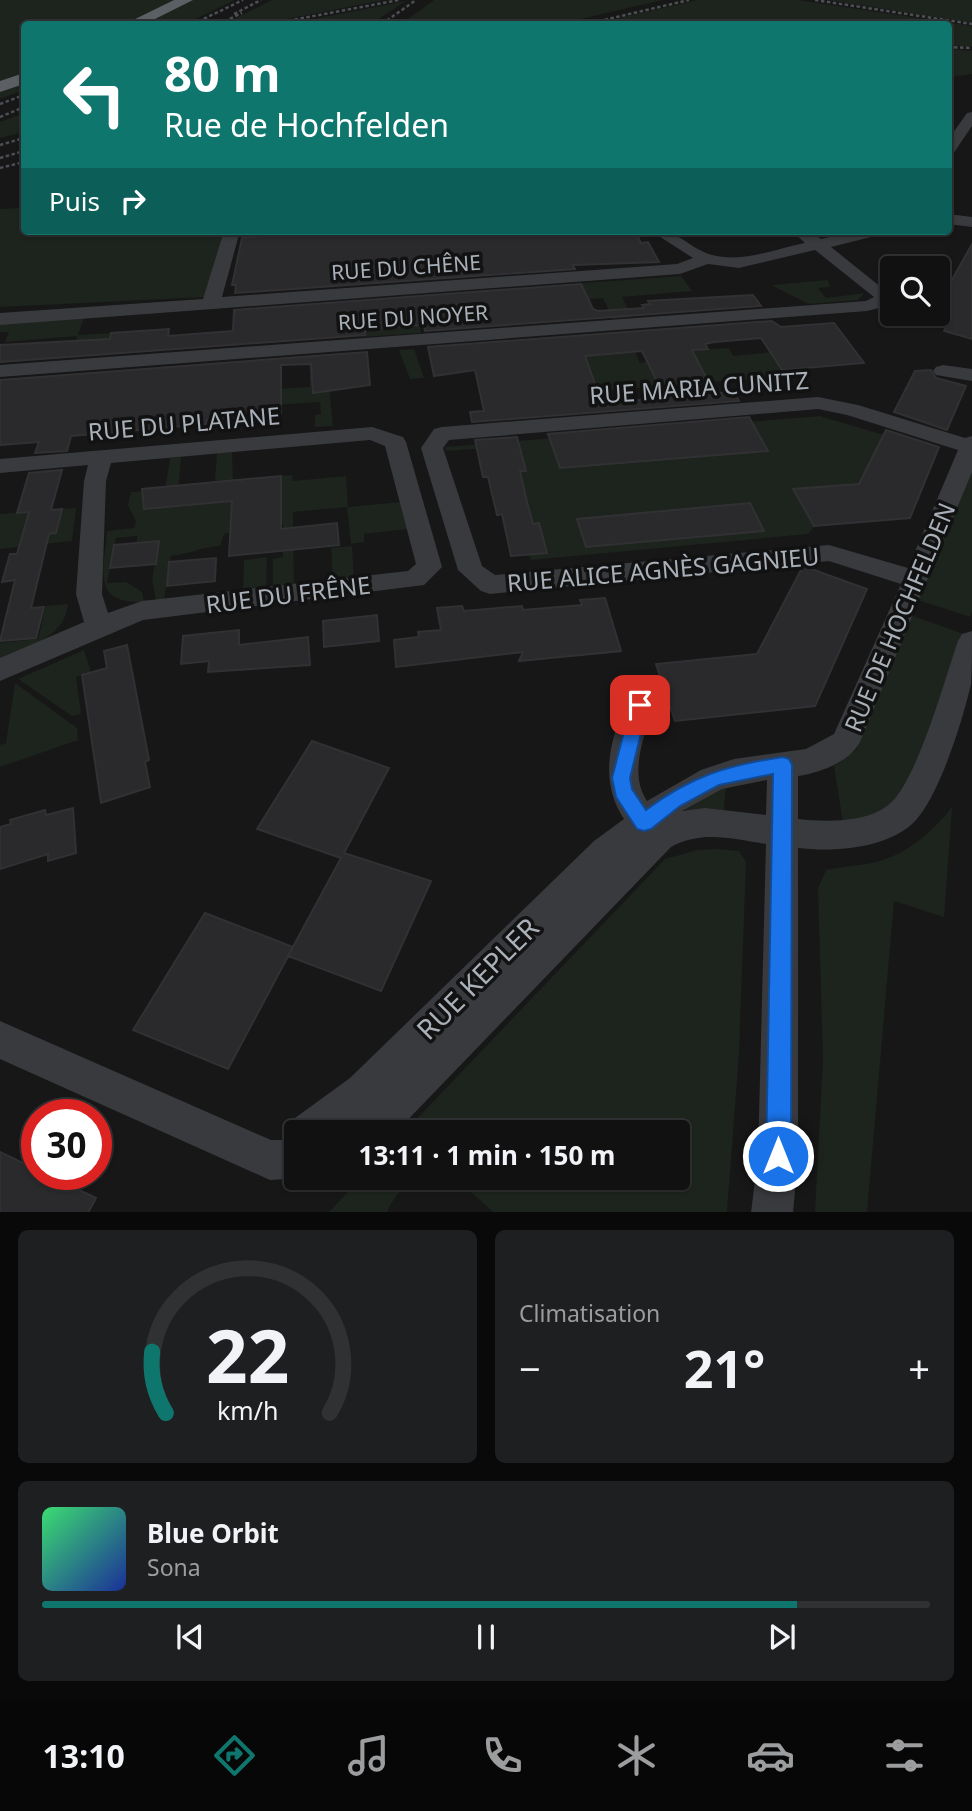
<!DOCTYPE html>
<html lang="fr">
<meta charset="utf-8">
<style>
:root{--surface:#111112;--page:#1e1f20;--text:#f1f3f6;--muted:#9c9d9f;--line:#303132;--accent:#0f766e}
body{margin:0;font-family:"Noto Sans",sans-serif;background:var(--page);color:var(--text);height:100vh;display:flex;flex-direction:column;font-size:26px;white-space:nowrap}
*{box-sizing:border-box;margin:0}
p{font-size:23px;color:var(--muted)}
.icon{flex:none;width:38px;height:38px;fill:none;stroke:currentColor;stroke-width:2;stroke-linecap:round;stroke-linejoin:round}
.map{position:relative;height:1212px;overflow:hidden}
.drawer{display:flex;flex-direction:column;gap:18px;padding:18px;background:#09090a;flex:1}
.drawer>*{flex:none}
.hud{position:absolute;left:21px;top:21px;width:931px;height:214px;border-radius:7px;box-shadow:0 2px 5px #0004,0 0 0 2px var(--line);background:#0f766e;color:#fff;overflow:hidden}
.buttons{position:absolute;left:880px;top:256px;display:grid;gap:14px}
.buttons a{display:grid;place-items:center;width:70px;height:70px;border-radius:7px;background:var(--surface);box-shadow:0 2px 5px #0004,0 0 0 2px var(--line);font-size:35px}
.speed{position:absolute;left:21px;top:1099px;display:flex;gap:14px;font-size:35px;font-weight:700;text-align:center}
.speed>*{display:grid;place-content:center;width:91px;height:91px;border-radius:50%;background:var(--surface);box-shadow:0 2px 5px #0004,0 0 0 2px var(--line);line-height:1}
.speed .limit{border:10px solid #d22;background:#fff;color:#111}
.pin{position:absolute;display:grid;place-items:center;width:60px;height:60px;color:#fff;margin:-30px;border-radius:14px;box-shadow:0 4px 10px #0006}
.me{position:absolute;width:77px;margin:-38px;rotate:0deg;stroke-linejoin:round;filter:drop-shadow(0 0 5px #0008)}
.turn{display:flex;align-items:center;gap:24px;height:147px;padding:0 28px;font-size:32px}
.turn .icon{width:91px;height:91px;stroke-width:2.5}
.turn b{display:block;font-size:49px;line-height:60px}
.then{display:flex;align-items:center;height:66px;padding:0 28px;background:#0003;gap:14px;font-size:26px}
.big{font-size:52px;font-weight:700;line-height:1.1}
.drawer .tile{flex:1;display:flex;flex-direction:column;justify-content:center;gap:10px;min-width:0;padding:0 24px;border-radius:10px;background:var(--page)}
.drawer .dial{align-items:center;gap:0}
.dial svg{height:182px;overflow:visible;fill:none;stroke:var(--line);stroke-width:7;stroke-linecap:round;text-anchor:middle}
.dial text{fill:var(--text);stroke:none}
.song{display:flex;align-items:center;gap:21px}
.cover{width:84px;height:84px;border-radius:10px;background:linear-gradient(135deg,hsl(140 70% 55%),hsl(230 70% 35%))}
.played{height:7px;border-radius:4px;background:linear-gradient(90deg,var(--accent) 85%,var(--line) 85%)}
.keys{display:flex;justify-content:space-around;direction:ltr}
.heat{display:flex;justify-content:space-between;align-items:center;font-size:38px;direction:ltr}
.drawer .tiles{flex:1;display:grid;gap:18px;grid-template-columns:1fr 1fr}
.tile:last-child{grid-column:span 2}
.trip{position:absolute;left:284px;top:1120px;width:406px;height:70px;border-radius:7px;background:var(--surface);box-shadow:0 2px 5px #0004,0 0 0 2px var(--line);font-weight:700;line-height:70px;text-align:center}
.dock{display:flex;height:112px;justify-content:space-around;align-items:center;background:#070707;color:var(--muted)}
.dock .icon{width:49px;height:49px}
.dock .on{color:var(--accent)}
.dock b{font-size:32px;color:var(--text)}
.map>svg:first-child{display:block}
.green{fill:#1d231d}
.building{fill:#2a2a2c;stroke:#313134;stroke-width:2;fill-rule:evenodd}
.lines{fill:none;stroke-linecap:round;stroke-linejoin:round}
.minor{fill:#383a3d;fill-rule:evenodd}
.trunk{fill:#5c6065;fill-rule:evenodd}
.rail{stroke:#4b4e52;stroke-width:2.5;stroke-dasharray:3.5 2.5;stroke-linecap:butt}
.route{fill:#1a73e8;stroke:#114b97;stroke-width:2}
.labels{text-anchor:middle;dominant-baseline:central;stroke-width:7;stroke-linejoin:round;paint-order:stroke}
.far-street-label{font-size:21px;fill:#a9b0b8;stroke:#121213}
.street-label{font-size:24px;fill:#a9b0b8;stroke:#121213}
.near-street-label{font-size:28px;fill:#a9b0b8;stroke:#121213}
</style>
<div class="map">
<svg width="972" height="1213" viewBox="0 0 972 1213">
<rect width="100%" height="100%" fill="#171718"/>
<!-- green -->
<path class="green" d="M 0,0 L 235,0 L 185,24 L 24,24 L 24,90 L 0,99 Z
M 272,0 L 384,0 L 261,24 L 224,24 Z
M 434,0 L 663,0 L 559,24 L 401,24 Z
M 697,0 L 798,0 L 972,26 L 972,47 L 949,45 L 948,24 L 594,24 Z
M 828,0 L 972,0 L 972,23 Z
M 406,1 L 371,24 L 288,24 Z
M 949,49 L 972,51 L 972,74 L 949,77 Z
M 24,113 L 24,132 L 0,138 L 0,122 Z
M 24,208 L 24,231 L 225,231 L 206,297 L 0,307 L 0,209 Z
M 681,276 L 692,291 L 622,297 L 632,317 L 613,319 L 603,298 L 418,313 L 421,333 L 362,337 L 363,329 L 408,326 L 403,296 Z
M 828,280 L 830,287 L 818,288 L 826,298 L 864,293 L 858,300 L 809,304 L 771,285 Z
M 84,318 L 78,335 L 111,333 L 108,348 L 97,355 L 71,357 L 77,336 L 5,342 L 9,332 L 0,332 L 0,324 Z
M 729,348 L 733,356 L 773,352 L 786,376 L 510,398 L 586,356 L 635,352 L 640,363 L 692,350 Z
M 414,349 L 424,378 L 410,379 L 399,350 Z
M 338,354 L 341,384 L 329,385 L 333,426 L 315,427 L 315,415 L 321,414 L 320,402 L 275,405 L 274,389 L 310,387 L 310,356 Z
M 820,416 L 884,435 L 859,484 L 794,489 L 814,527 L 808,534 L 531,560 L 499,447 L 446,451 L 445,447 Z
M 232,452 L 233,481 L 292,475 L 293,481 L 346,476 L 348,507 L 401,502 L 408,529 L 364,534 L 364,542 L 351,544 L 347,507 L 293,512 L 294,586 L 273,589 L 273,559 L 283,557 L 283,524 L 260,526 L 224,534 L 220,546 C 201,547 189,554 171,556 L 164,600 L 156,601 L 152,579 L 159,541 L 137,543 L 137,536 L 116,538 L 107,583 L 126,582 L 142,592 L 144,602 C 91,604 104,571 107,531 L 134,528 L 136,521 L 128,505 L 131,492 L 171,490 L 166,485 L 170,458 L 181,457 L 177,507 L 221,502 L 223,481 L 215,481 L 217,453 Z
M 972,462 L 972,612 L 970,617 L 918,600 Z
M 76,508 L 72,541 L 0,549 L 0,514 L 29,512 L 23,536 L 56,533 L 62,509 Z
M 352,546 L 354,580 L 333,582 L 331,548 Z
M 267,557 L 266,589 L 243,592 L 244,560 Z
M 68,604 C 65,638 27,647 0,658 L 0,643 L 38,639 L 46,606 Z
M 910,615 L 964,634 L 913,785 L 876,816 L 843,823 L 834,766 L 857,749 Z
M 84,650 L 91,672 L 76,677 L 81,714 L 72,716 L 18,679 Z
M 15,683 L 77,728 L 78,740 L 0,767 L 0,745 L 6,743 Z
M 726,785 L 724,811 L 686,810 L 685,807 Z
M 952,807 L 944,917 L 894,901 L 867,1212 L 815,1212 L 823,1060 L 818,888 L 826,870 C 842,866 860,866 876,862 C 908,854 933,831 952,807 Z
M 718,849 L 739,851 L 746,862 L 739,1054 L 727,1212 L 493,1212 L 460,1182 L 444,1178 L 677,1178 L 677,1132 L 404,1132 L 665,859 L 697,850 Z
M 361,1178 L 425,1178 C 406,1182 394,1196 387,1212 L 329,1212 Z"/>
<!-- building -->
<path class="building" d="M 327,231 L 635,231 L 641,243 L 648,242 L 659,262 L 573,265 L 575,269 L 235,293 L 236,285 L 232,285 L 242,238 Z
M 972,244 L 972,339 L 944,331 L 951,318 L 935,313 L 938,313 L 938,305 Z
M 581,284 L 593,309 L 598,311 L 644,308 L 642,305 L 650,304 L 648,301 L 753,295 L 761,306 L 425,331 L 424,326 L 420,325 L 365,329 L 365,335 L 0,362 L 0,345 L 110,339 L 111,333 L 169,329 L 168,336 L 233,331 L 234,310 Z
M 772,321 L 781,327 L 834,323 L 864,363 L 782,370 L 761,338 L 714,342 L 705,344 L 708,349 L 692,350 L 714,393 L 734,392 L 739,401 L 472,422 L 470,412 L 484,411 L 475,370 L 434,376 L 428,347 ZM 642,351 L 665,398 L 602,403 L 585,356 Z
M 367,352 L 370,385 L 313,393 L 311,364 L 281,365 L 281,414 L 207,420 L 206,424 L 71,436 L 67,451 L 35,453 L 39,442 L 0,445 L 0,380 Z
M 931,370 L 936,378 L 966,386 L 947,430 L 894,412 L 915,371 Z
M 749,417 L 768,451 L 560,468 L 548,434 Z
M 886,430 L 939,447 L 910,518 L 814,526 L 793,489 L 859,484 Z
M 517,437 L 526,471 L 520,471 L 526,498 L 533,524 L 539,523 L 547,553 L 511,556 L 502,514 L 497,515 L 488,477 L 483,477 L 475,440 Z
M 62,470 L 51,510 L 62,509 L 56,533 L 49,534 L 31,608 L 44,607 L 36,638 L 0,641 L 15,580 L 2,582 L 10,554 L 17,554 L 29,512 L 17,513 L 29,473 Z
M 281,476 L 281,529 L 337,523 L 339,545 L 229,556 L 232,501 L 144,509 L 142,489 Z
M 750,503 L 764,531 L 586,547 L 577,519 Z
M 159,541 L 156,564 L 110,568 L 114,545 Z
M 216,558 L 215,581 L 167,586 L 169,562 Z
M 803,566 L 867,589 L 815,706 L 675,721 L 656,664 L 757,654 Z
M 605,598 L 621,651 L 519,661 L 523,652 L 396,667 L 394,640 L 419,637 L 418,632 L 441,630 L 437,608 L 462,606 L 464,611 L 522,606 L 523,610 L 582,605 L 580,600 Z
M 377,615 L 379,641 L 324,647 L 323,621 Z
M 239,630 L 239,645 L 308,637 L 310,665 L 208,672 L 209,661 L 181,664 L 183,636 Z
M 127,645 L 149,760 L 145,762 L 150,787 L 101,803 L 82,675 L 107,668 L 104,651 Z
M 312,741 L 389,768 L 344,853 L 431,881 L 381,991 L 288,956 L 341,858 L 257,829 Z
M 73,808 L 76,853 L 48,861 L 48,854 L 0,869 L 0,827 L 11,824 L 10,820 L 45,810 L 46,815 Z
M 205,913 L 293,947 L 228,1069 L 133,1030 Z
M 0,1152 L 37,1170 L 37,1174 L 46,1174 L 96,1198 L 88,1213 L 0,1213 Z"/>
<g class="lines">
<!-- minor -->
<path class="minor" d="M 972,112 L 972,126 L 953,154 L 948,155 L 948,140 L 967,113 Z
M 948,214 L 972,217 L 972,227 L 948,224 Z
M 224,231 L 240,231 L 222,297 L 677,264 L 693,258 L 651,231 C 683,231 686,247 712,255 C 742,263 775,249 805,243 L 792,231 L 810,231 L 821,239 L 856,231 L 885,231 L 883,234 L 831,247 L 892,296 L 887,306 L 867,311 L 0,377 L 0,365 L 866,301 L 874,297 L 815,250 L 739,268 L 708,264 L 680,274 L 0,325 L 0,313 L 203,299 Z
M 943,365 L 972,369 L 972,381 L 936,375 L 933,371 L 936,367 Z
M 818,397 L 858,405 L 965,438 L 972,436 L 972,472 L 860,742 C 850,762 819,773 798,776 L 798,819 C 825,822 864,823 887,806 C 916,786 945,678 958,641 L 962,634 L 972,631 C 972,648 972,668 971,684 C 963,719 938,802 911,825 C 883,849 833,852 798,848 L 798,1156 L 793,1213 L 751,1213 L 758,1156 L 766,844 C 733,839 702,830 671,847 L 396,1132 L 296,1132 L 296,1178 L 303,1178 L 270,1180 L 0,1059 L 0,1021 L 271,1140 L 292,1140 L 289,1132 L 295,1118 L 350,1078 L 594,841 L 624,819 C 598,781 610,735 630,697 L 640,694 L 650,697 L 654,705 C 645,734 628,773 647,801 L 701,770 L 734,759 L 806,749 L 834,734 L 901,584 L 829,561 L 490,594 L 481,591 L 458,570 L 421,448 L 434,429 L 442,427 ZM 818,409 L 847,415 L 958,450 L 908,568 L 829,545 L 495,575 L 482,566 L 443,448 L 449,440 ZM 767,780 L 766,815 L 705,808 L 682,811 L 722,789 Z
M 372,427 L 403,437 L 406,442 L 442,567 L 424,585 L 143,620 L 0,681 L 0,658 L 84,622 L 76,594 L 84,481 L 88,465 L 0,473 L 0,459 ZM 370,440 L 385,446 L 416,564 L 408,571 L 142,601 L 108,613 L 102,594 L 106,481 L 111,463 Z"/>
<!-- trunk -->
<path class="trunk" d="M 174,0 L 193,0 L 145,24 L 125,24 Z
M 24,73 L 24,84 L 0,92 L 0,81 Z"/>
<!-- rail -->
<path class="rail" d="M 815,0 L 972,24
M 234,14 L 261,0
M 193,24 L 243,0
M 219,24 L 242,13
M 271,24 L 399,0
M 382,24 L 416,0
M 587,24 L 689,0
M 948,47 L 972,48
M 0,104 L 24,95
M 0,117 L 24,107
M 0,145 L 24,138
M 0,158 L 24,151
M 0,168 L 24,162"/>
</g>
<!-- route -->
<path class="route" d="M 640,698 L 648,705 L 630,778 L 632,789 L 646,810 C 691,776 728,765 783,757 L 789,759 L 792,765 L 791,1156 L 787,1165 L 778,1168 L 770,1165 L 766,1156 L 773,774 L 719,785 L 680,806 L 651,829 L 644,831 L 637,829 L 616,797 L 612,778 L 631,705 Z"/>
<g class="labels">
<!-- far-street labels -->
<g class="far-street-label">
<text transform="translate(406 267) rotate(-4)">RUE DU CHÊNE</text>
<text transform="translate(413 317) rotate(-4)">RUE DU NOYER</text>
</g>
<!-- street labels -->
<g class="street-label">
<text transform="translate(699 387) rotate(-4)">RUE MARIA CUNITZ</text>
<text transform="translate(184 423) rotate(-5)">RUE DU PLATANE</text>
<text transform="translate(663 569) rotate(-5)">RUE ALICE AGNÈS GAGNIEU</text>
<text transform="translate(288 594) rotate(-7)">RUE DU FRÊNE</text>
<text transform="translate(899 617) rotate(-67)">RUE DE HOCHFELDEN</text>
</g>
<!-- near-street labels -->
<g class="near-street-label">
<text transform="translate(477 978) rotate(-45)">RUE KEPLER</text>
</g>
</g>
</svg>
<div class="buttons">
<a><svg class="icon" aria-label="search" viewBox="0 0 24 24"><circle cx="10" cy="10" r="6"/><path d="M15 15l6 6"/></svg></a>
</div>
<div class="speed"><div class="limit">30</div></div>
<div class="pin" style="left:640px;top:705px;background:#d93025"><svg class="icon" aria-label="arrive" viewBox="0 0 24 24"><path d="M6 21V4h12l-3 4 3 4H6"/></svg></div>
<svg class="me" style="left:778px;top:1156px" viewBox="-20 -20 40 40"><circle r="17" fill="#1a73e8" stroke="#fff" stroke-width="3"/><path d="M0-11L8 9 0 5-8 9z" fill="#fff"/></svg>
<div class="trip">13:11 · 1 min · 150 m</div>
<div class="hud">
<div class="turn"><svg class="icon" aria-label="left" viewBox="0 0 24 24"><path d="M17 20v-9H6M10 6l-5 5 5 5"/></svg><div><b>80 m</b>Rue de Hochfelden</div></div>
<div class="then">Puis<svg class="icon" aria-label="right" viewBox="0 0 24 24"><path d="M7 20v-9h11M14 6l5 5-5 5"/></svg></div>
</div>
</div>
<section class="drawer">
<div class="tiles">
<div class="tile dial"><svg viewBox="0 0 100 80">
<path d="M14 69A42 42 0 1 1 86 69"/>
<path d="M14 69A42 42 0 0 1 8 42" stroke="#0f766e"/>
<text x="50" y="56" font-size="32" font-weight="700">22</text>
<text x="50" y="72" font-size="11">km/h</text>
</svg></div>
<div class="tile"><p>Climatisation</p>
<div class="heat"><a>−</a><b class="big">21°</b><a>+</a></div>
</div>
<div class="tile">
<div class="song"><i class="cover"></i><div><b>Blue Orbit</b><p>Sona</p></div></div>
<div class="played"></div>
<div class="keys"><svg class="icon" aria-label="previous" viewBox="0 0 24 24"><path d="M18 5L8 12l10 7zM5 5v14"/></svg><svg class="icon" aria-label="pause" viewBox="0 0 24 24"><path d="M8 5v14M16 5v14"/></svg><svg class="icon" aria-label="next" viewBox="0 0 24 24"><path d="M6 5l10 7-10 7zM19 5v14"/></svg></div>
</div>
</div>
</section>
<nav class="dock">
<b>13:10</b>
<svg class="icon on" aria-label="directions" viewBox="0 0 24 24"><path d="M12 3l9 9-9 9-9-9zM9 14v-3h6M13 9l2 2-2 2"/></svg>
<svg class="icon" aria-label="music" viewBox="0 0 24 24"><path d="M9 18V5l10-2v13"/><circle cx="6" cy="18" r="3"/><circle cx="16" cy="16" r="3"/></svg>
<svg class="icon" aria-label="phone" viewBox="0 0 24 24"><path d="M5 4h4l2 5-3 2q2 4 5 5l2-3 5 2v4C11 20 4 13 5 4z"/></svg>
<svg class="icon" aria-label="climate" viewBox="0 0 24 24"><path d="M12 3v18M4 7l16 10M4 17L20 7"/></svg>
<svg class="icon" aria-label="car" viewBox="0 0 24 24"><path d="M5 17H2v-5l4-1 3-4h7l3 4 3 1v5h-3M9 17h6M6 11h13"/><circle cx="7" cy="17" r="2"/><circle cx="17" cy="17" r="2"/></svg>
<svg class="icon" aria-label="filters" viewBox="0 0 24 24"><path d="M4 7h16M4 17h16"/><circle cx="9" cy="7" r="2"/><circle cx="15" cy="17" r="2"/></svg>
</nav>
